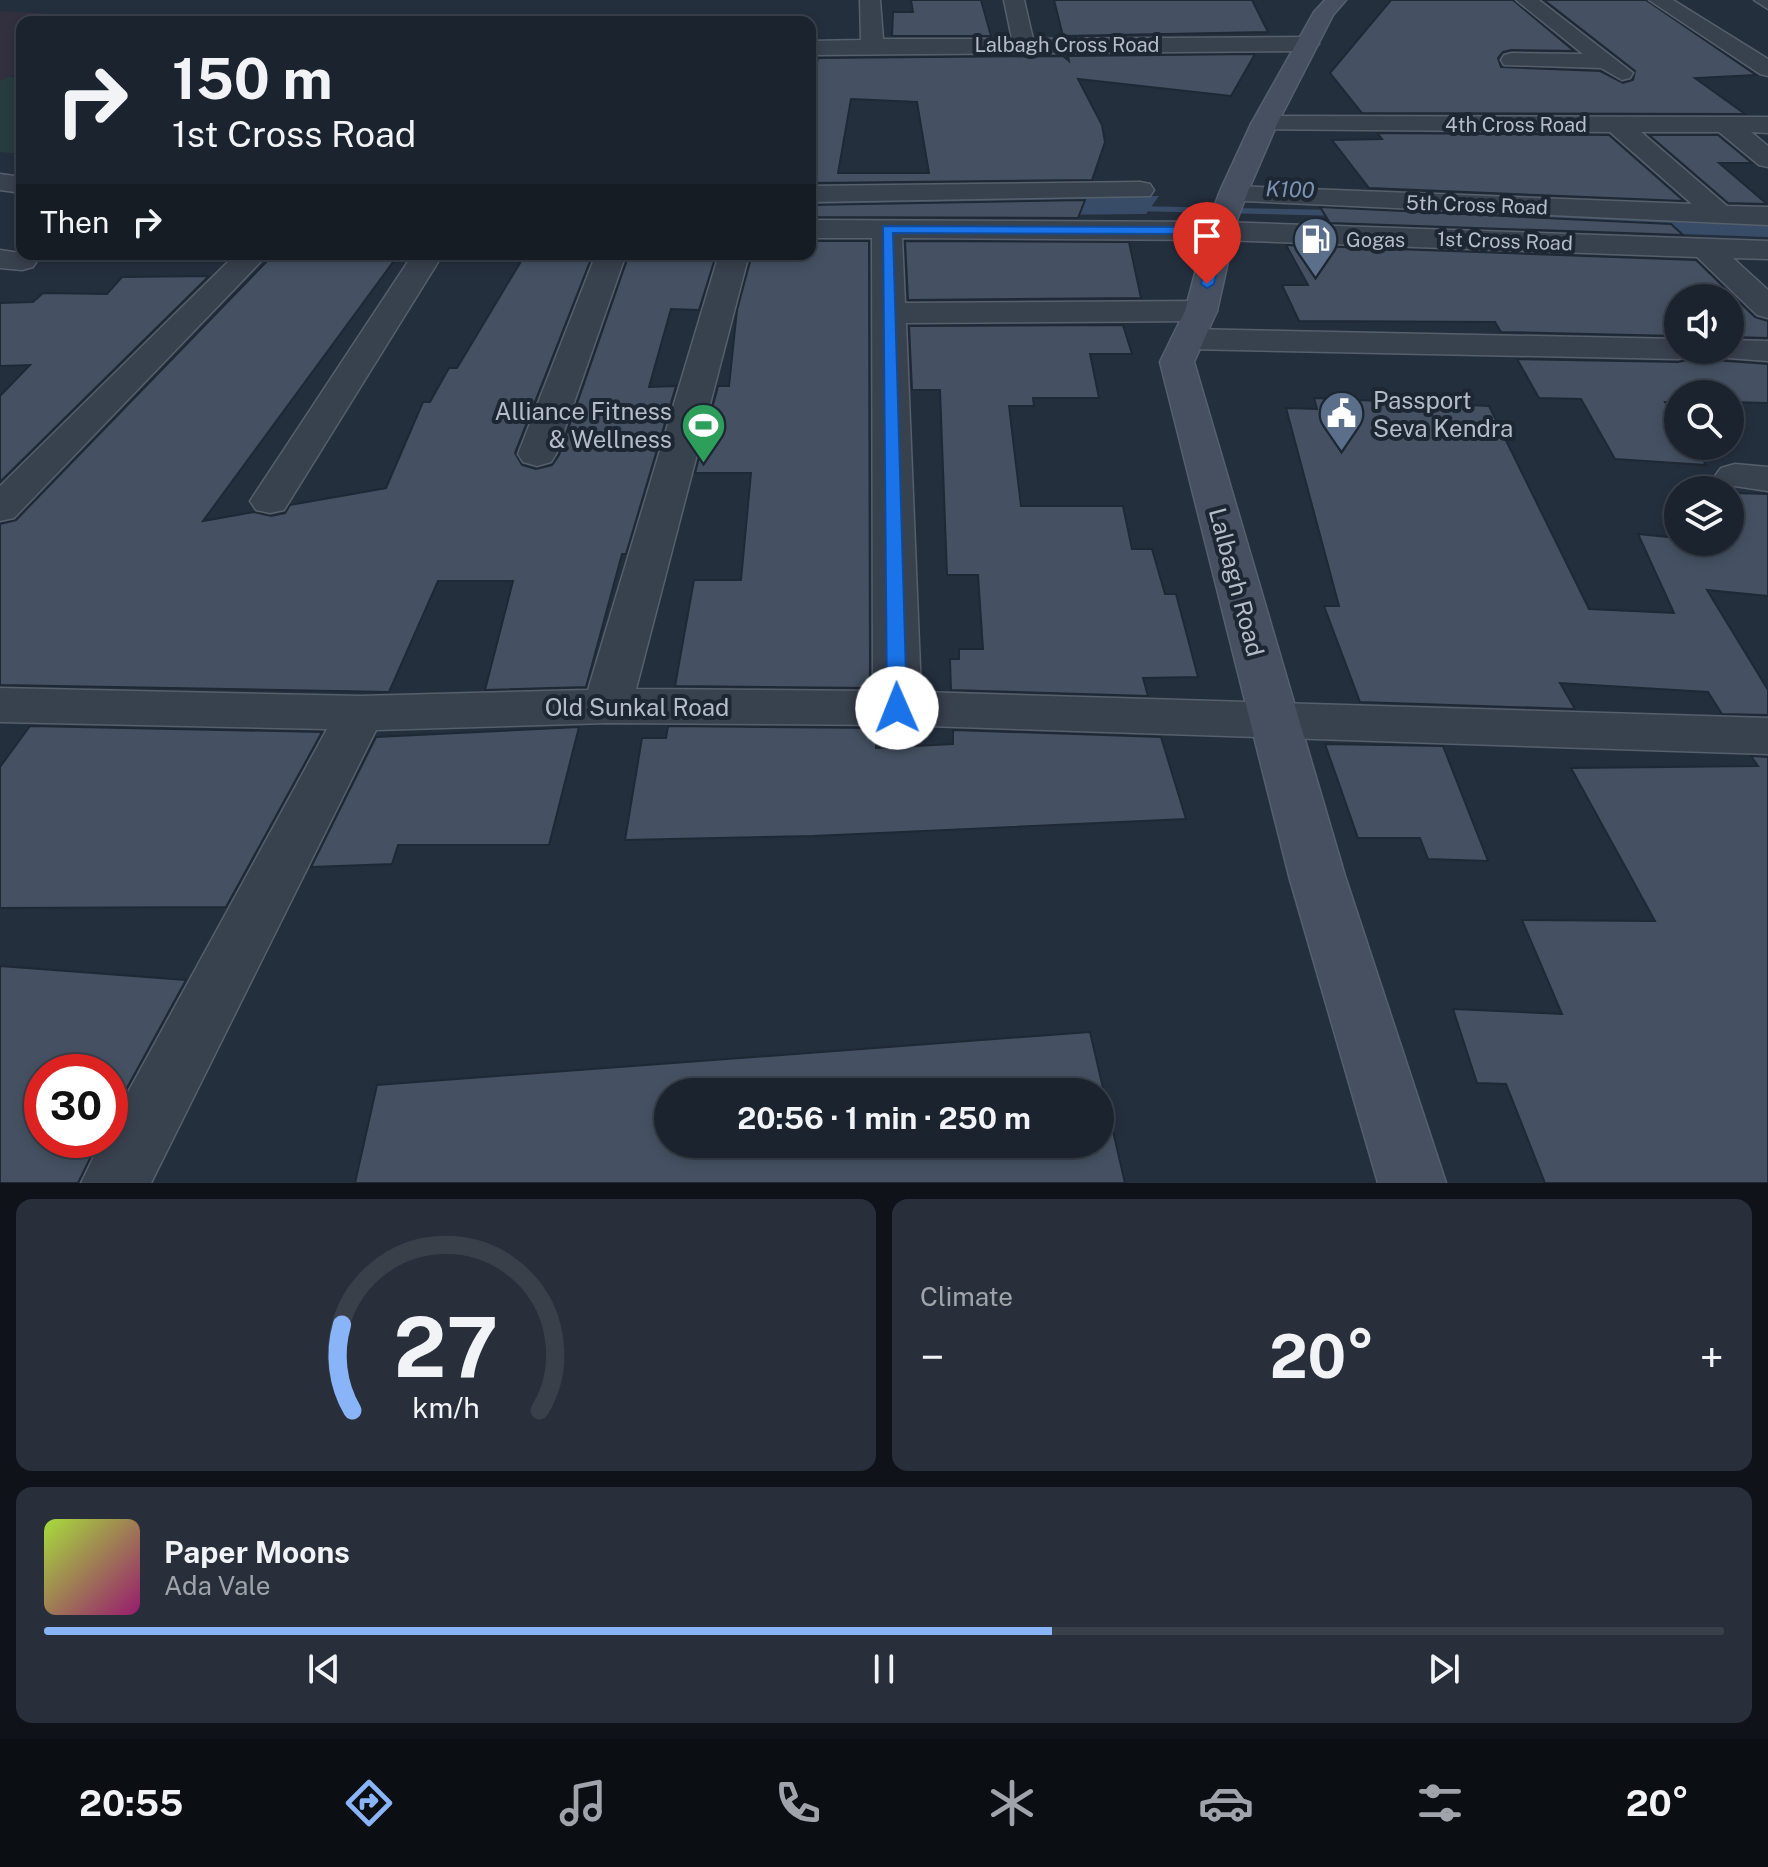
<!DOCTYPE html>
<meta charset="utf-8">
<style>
:root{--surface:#1b232e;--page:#282f3a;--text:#f1f3f6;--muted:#a0a4aa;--line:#39404a;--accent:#8ab4f8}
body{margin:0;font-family:"Public Sans",sans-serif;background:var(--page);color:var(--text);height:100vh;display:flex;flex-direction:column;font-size:30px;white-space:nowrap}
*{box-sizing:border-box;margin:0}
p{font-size:26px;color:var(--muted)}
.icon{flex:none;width:44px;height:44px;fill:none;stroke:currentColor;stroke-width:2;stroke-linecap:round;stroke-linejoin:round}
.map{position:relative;height:1183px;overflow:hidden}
.drawer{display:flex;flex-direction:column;gap:16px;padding:16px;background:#0f1319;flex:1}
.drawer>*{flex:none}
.guide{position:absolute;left:16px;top:16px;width:800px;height:244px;border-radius:16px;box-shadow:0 4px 12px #0003,0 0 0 2px var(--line);background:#1b232e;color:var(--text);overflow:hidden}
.controls{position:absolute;left:1664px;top:284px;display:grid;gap:16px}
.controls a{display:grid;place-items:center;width:80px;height:80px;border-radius:50%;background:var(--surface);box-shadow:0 4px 12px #0003,0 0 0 2px var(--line);font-size:40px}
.speed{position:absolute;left:24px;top:1054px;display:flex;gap:16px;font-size:40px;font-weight:700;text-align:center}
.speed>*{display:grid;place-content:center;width:104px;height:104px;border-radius:50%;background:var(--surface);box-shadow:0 4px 12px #0003,0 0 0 2px var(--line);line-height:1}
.speed .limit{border:12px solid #d22;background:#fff;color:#111}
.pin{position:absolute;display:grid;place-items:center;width:68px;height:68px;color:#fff;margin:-82px -34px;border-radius:50% 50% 50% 0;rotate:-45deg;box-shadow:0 0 8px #0007}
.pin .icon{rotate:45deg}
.me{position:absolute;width:88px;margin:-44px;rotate:359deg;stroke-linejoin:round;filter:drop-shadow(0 0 6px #0008)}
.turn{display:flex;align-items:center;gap:28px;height:168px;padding:0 24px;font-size:36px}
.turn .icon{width:104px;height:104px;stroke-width:2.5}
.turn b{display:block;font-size:56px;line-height:68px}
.then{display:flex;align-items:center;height:76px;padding:0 24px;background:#0003;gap:16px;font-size:30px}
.big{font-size:60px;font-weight:700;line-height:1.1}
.drawer .card{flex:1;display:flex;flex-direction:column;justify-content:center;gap:12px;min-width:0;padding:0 28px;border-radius:16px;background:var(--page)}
.drawer .dial{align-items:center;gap:0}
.dial svg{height:208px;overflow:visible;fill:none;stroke:var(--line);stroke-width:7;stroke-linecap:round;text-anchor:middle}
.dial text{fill:var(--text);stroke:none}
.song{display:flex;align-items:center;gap:24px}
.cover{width:96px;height:96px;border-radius:12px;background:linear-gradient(135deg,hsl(80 70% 55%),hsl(320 70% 35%))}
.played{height:8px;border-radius:4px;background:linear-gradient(90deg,var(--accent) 60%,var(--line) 60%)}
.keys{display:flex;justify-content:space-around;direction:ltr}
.heat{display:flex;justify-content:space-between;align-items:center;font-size:44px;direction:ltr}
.drawer .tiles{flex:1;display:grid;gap:16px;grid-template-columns:1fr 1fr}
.card:last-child{grid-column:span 2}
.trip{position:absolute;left:654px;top:1078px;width:460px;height:80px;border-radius:40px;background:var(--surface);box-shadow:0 4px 12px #0003,0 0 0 2px var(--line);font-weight:700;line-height:80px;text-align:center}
.tabs{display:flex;height:128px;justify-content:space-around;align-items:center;background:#0b0e12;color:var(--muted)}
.tabs .icon{width:56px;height:56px}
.tabs .active{color:var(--accent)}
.tabs b{font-size:36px;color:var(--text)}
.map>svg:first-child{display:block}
.medical{fill:#32303f}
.green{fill:#263c3f}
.water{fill:#394c67}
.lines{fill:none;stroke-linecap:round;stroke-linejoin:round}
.stream{fill:#394c67;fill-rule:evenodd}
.building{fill:#455162;stroke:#1f2835;stroke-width:2;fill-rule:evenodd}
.minor-casing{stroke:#565f6c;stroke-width:3}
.secondary-casing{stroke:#565f6c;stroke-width:3}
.minor{fill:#38414e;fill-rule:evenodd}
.secondary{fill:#465061;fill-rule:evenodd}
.route{fill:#1a73e8;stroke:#114b97;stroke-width:2}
.labels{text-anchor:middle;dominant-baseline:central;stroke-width:8;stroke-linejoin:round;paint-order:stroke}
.far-street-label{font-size:20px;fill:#b4bcc9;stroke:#1d2633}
.far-poi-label{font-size:20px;fill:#b4bcc9;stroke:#1d2633;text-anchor:start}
.far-water-label{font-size:22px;font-style:italic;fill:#7c92b1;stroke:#1d2633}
.poi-label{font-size:24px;fill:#b4bcc9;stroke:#1d2633;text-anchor:start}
.street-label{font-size:24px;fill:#b4bcc9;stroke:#1d2633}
</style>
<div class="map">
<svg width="1768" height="1183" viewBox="0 0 1768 1183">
<rect width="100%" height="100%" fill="#242f3e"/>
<!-- medical -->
<path class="medical" d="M 0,11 L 130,18 L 122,22 L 22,22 L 22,71 L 0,81 Z"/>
<!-- green -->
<path class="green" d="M 8,77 L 22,78 L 22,154 L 0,152 L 0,81 Z"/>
<!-- water -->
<path class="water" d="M 1159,196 L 1146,214 L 810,217 L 810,199 Z
M 1529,213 L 1768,222 L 1768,237 L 1541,229 Z"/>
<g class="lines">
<!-- stream -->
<path class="stream" d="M 1131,206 L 1341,210 L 1346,213 L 1341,216 L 1134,211 L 1129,208 Z"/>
</g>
<!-- building -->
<path class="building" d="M 911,0 L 981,0 L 991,36 L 892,36 L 893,12 L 913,12 Z
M 1054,0 L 1252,0 L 1268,32 L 1063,36 Z
M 1391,0 L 1513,0 L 1574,51 L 1511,50 L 1503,52 L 1498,58 L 1501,67 L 1600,71 L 1623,83 L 1633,80 L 1635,71 L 1544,0 L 1646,0 L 1756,75 L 1695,78 L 1745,114 L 1362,113 L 1330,73 Z
M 1255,54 L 1231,96 L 1078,79 L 1102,125 L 1105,142 L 1092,180 L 810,183 L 810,71 L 815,71 L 818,58 L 1063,56 L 1069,61 L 1068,56 ZM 851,99 L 917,102 L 929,173 L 838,173 Z
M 1377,133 L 1609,135 L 1684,201 L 1369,188 L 1332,140 L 1382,139 Z
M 1649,135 L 1718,135 L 1752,163 L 1719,163 L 1767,204 L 1728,203 Z
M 1085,200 L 1078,218 L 810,217 L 810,205 Z
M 1320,207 L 1671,224 L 1683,235 L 1330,223 Z
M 810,241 L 869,241 L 870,688 L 675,686 L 694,580 L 741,580 L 751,473 L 695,473 L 718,386 L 729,386 L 737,310 L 752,254 L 810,254 Z
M 905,241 L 1129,242 L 1141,298 L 908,300 Z
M 1286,245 L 1696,260 L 1755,317 L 1768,321 L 1768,338 L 1730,337 L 1730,298 L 1678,298 L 1678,336 L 1501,332 L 1495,322 L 1299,321 L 1282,285 L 1308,285 Z
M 274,254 L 399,254 L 203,521 L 254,512 L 271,516 L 285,513 L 290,505 L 386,488 L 423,402 L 430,402 L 449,368 L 457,368 L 523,258 L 591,259 L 515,453 L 522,465 L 536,469 L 552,465 L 559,455 L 629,254 L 716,255 L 699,310 L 671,309 L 649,387 L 676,386 L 626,554 L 622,554 L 586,687 L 485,690 L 513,581 L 438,581 L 389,692 L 0,685 L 0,524 L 16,520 Z
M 209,276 L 0,482 L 0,396 L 30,365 L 0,366 L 0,303 L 33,302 L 43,293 L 107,294 L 122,277 Z
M 1123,325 L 1132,354 L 1090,354 L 1099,398 L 1033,398 L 1034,406 L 1009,406 L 1021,506 L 1123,506 L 1132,549 L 1152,549 L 1165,594 L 1176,594 L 1198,677 L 1143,678 L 1148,696 L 951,690 L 950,659 L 959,659 L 959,649 L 983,649 L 978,575 L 947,575 L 940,390 L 912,390 L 909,326 Z
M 1697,350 L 1706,350 L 1714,360 L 1768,364 L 1768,403 L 1730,402 L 1730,394 L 1678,394 L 1678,402 L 1665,402 L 1678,421 L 1678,446 L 1694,446 L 1706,465 L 1615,459 L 1581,399 L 1539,398 L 1517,359 L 1678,362 L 1691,359 Z
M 1314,398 L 1489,406 L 1589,609 L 1674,613 L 1638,534 L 1678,538 L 1678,542 L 1730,542 L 1730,493 L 1768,494 L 1768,596 L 1707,590 L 1768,690 L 1768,715 L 1722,714 L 1708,692 L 1560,683 L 1575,709 L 1360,702 L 1324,606 L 1339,606 L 1286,408 L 1317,409 Z
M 30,726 L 322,732 L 226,907 L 0,908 L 0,767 Z
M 668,726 L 877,728 L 876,748 L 953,744 L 953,730 L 1161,737 L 1186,819 L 813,836 L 625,840 L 642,738 L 666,738 Z
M 579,727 L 549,845 L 398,845 L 392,864 L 311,867 L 376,737 Z
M 1325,744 L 1443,746 L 1488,861 L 1428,859 L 1420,838 L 1358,838 Z
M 1751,756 L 1768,757 L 1768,1183 L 1545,1183 L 1506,1084 L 1477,1083 L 1453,1009 L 1562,1014 L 1522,920 L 1655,921 L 1571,768 L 1758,766 Z
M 0,966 L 186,980 L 110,1119 L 110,1072 L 42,1072 L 42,1140 L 99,1140 L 78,1183 L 0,1183 Z
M 1090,1032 L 1125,1183 L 355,1183 L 377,1085 ZM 668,1092 L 1100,1092 L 1100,1144 L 668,1144 Z"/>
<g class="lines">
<defs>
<path id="minor" d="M 860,0 L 880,0 L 883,39 L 1012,39 L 1004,0 L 1024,0 L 1033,39 L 1308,37 L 1319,44 L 1308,51 L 810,55 L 810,41 L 861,40 Z
M 1516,0 L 1539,0 L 1633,73 L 1630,78 L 1622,80 L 1601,68 L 1504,65 L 1501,60 L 1504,55 L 1512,53 L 1583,54 Z
M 1649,0 L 1673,0 L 1768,59 L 1768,76 L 1760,74 Z
M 1754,0 L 1768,0 L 1768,9 Z
M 1264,116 L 1768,117 L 1768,133 L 1751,132 L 1768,146 L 1768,167 L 1759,165 L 1719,132 L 1641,132 L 1727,206 L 1768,207 L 1768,225 L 1223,200 L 1219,194 L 1223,188 L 1233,186 L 1692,204 L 1610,132 L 1255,129 L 1251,124 L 1255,119 Z
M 0,174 L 22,177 L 22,193 L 0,190 Z
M 1140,182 L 1150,184 L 1154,190 L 1150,196 L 810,202 L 810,186 Z
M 810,220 L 1220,222 L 1768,241 L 1768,259 L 1733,258 L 1768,290 L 1768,318 L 1757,315 L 1697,257 L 1220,240 L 902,238 L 905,303 L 1201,301 L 1213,304 L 1217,311 L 1213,318 L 1201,321 L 906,323 L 921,692 L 1768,718 L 1768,754 L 897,725 L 607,723 L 376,730 L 151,1183 L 81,1183 L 102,1140 L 110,1140 L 110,1125 L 327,729 L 0,722 L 0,688 L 360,696 L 588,690 L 719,254 L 749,254 L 636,689 L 873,691 L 872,238 L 810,238 Z
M 0,250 L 33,255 L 37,261 L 33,267 L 22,270 L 0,268 Z
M 236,254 L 268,254 L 14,518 L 0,521 L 0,486 Z
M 413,254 L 443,254 L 284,510 L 270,513 L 256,510 L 250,501 Z
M 596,254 L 626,254 L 556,454 L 551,462 L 537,466 L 523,462 L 518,454 Z
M 1188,329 L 1678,339 L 1678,350 L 1694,350 L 1690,356 L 1678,359 L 1188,349 L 1176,346 L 1171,339 L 1176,332 Z
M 1730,340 L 1768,341 L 1768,361 L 1714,357 L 1709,350 L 1730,350 Z
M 1735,464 L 1768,467 L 1768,491 L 1721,484 L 1715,476 L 1721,468 Z"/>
<path id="secondary" d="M 1325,0 L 1346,0 L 1333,15 L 1277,124 L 1249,189 L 1238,217 L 1217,311 L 1194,362 L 1345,876 L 1446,1183 L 1378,1183 L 1289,876 L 1160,362 L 1185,311 L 1210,217 L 1221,189 L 1251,124 L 1314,12 Z"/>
</defs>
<!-- minor casing -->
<use href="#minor" class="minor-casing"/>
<!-- secondary casing -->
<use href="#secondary" class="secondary-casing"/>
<!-- minor -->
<use href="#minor" class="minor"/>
<!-- secondary -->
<use href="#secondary" class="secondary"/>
</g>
<!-- route -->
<path class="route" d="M 883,226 L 1220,227 L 1226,231 L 1214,284 L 1207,288 L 1201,284 L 1213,234 L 893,233 L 907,708 L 897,715 L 887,708 Z"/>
<!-- icons -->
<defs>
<symbol id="fuel-pin" viewBox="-11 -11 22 30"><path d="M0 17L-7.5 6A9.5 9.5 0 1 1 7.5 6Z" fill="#5c6f8a" stroke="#1d2633"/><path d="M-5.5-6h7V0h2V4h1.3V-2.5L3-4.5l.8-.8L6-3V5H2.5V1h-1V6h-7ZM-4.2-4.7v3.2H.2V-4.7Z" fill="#fff"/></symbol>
<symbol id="civic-pin" viewBox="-11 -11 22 30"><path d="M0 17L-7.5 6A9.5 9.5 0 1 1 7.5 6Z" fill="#5c6f8a" stroke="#1d2633"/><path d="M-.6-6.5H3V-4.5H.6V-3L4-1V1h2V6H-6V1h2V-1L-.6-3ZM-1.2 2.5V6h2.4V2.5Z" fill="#fff"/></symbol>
<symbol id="stadium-pin" viewBox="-11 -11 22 30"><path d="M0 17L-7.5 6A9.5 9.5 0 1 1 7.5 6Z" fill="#2e9e5b" stroke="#1d2633"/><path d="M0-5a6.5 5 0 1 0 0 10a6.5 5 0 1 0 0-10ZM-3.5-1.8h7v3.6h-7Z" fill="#fff"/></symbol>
</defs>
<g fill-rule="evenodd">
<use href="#fuel-pin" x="1290" y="214" width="51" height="69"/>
<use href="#civic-pin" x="1316" y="388" width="51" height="69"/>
<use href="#stadium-pin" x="678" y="400" width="51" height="69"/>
</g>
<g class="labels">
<!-- far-street labels -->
<g class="far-street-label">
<text x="1067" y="45">Lalbagh Cross Road</text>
<text x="1516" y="125">4th Cross Road</text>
<text transform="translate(1477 205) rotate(2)">5th Cross Road</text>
<text transform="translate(1505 241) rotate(2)">1st Cross Road</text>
</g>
<!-- far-poi labels -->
<g class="far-poi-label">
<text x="1346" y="240">Gogas</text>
</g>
<!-- far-water labels -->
<g class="far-water-label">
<text transform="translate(1290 189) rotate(2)">K100</text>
</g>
<!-- poi labels -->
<g class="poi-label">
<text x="1373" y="400">Passport<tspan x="1373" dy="28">Seva Kendra</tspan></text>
<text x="672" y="411" text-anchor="end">Alliance Fitness<tspan x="672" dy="28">&amp; Wellness</tspan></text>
</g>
<!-- street labels -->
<g class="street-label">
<text transform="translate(1237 582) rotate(75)">Lalbagh Road</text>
<text x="637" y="707">Old Sunkal Road</text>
</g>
</g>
</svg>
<div class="controls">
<a><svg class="icon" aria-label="sound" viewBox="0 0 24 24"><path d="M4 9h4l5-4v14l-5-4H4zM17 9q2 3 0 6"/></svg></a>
<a><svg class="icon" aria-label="search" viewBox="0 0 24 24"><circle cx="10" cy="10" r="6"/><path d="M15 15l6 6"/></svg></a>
<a><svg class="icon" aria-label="layers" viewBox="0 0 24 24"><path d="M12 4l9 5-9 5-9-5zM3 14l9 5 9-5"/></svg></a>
</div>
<div class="speed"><div class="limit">30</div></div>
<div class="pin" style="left:1207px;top:284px;background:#d93025"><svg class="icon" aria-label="arrive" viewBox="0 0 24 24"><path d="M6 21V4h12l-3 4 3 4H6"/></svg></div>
<svg class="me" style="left:897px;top:708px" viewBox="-20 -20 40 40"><circle r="19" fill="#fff"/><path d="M0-13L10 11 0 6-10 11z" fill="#1a73e8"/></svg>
<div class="trip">20:56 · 1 min · 250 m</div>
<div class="guide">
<div class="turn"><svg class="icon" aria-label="right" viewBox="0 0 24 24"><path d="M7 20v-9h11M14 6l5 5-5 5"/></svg><div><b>150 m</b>1st Cross Road</div></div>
<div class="then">Then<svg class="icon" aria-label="right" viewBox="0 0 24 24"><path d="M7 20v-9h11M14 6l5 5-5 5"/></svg></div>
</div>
</div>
<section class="drawer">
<div class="tiles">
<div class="card dial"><svg viewBox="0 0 100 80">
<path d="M14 69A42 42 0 1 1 86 69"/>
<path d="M14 69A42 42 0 0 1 10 36" stroke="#8ab4f8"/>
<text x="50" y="56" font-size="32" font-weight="700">27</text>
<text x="50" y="72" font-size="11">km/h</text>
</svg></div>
<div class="card"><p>Climate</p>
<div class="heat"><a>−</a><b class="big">20°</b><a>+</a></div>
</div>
<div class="card">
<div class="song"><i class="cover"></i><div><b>Paper Moons</b><p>Ada Vale</p></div></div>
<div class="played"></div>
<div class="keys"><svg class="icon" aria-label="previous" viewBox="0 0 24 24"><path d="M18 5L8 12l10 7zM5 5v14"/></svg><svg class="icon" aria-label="pause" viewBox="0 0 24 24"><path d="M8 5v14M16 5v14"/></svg><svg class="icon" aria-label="next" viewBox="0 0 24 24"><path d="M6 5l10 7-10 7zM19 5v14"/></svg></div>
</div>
</div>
</section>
<nav class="tabs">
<b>20:55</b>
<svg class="icon active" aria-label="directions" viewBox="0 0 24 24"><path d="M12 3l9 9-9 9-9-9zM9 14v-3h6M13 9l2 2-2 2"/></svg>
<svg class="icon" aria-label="music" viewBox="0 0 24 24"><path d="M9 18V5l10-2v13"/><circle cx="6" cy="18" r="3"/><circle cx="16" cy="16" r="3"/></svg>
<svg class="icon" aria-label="phone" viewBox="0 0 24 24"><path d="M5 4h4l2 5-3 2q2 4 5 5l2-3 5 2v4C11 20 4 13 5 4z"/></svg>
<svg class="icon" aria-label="climate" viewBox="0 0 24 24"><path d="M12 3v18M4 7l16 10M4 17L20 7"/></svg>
<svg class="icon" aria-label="car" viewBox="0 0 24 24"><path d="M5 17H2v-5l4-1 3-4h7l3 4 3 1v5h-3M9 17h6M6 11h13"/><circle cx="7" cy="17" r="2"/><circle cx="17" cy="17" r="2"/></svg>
<svg class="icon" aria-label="filters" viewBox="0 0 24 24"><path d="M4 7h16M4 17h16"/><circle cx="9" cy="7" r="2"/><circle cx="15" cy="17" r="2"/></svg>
<b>20°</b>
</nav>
